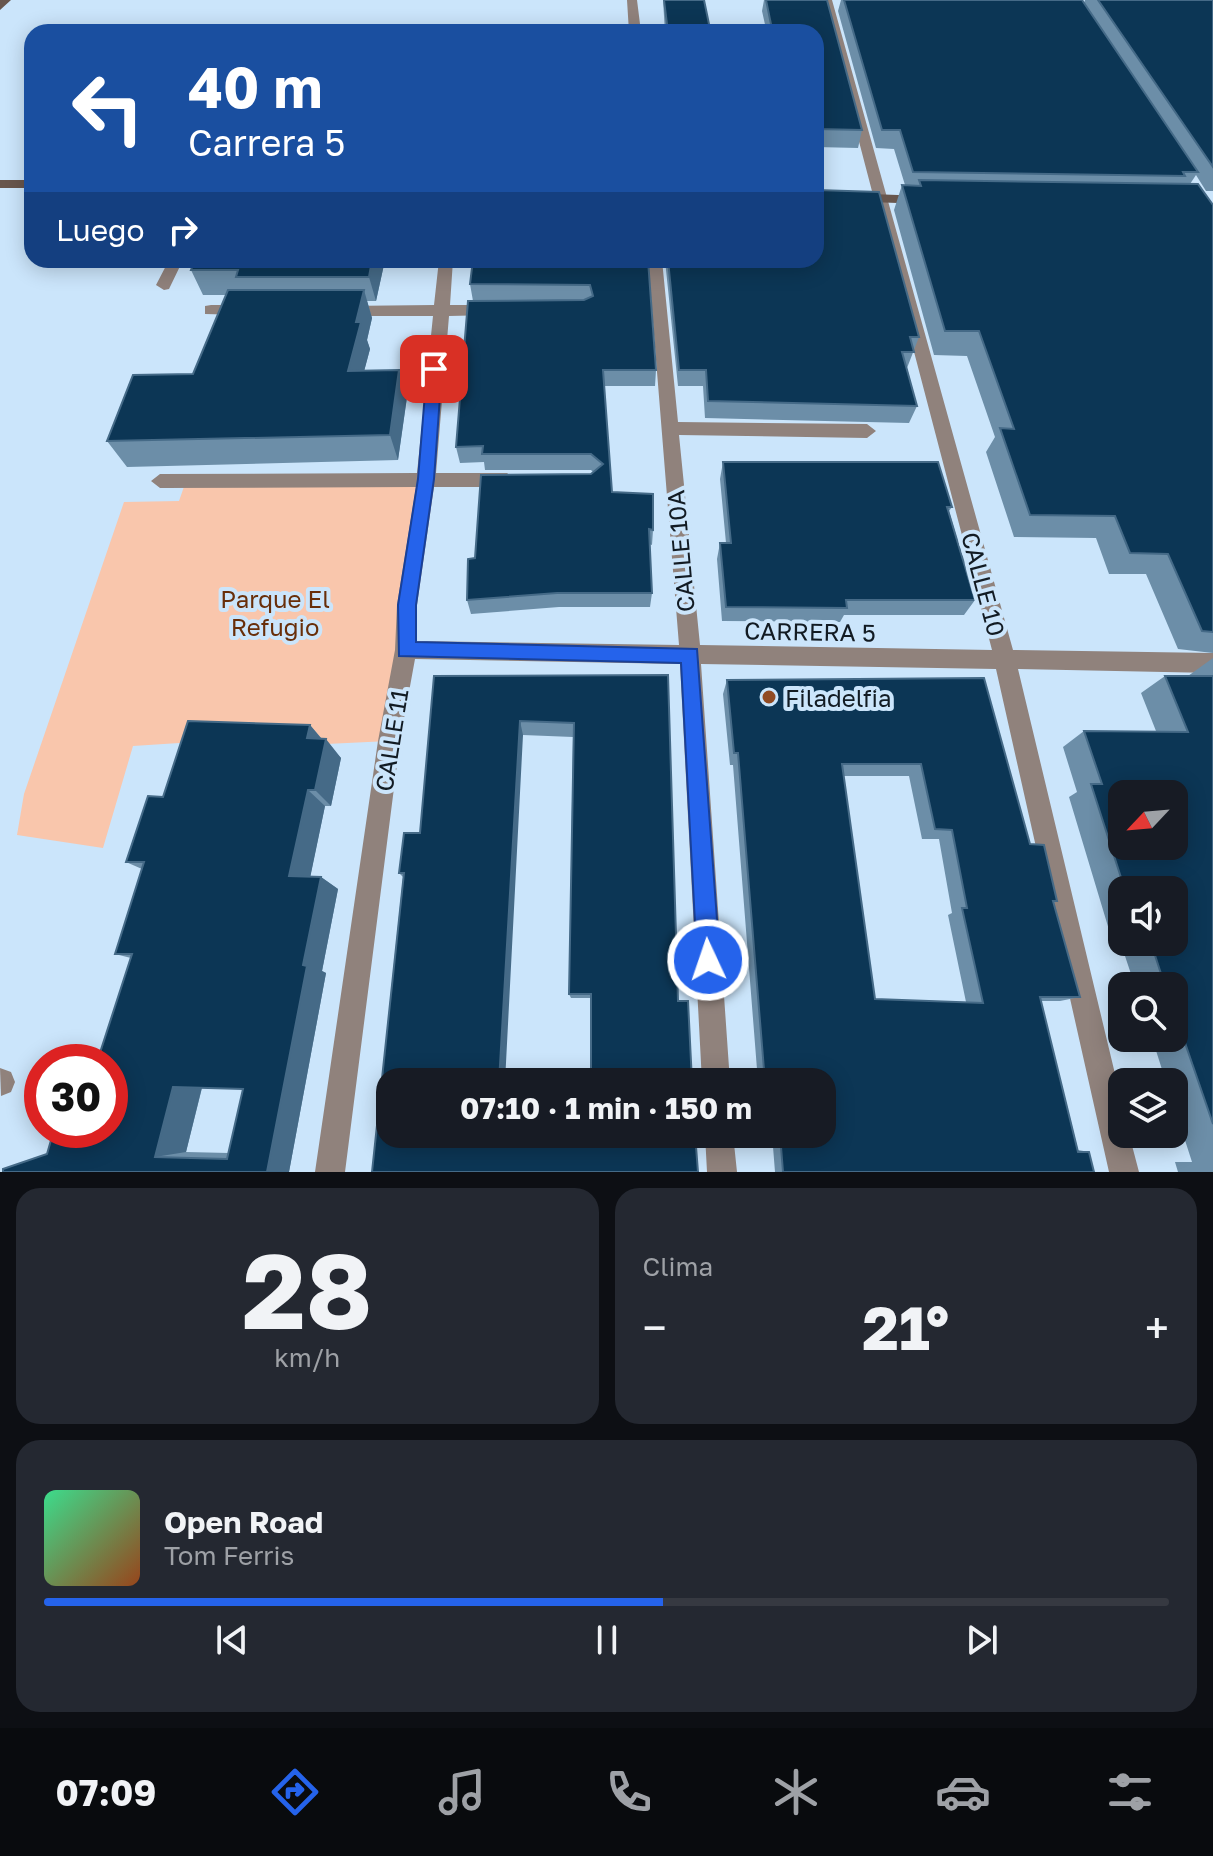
<!DOCTYPE html>
<html lang="es">
<meta charset="utf-8">
<style>
:root{--surface:#171b24;--page:#242831;--text:#f1f3f6;--muted:#9ea1a6;--line:#363941;--accent:#2563eb}
body{margin:0;font-family:"Golos Text",sans-serif;background:var(--page);color:var(--text);height:100vh;display:flex;flex-direction:column;font-size:30px;white-space:nowrap}
*{box-sizing:border-box;margin:0}
p{font-size:26px;color:var(--muted)}
.icon{flex:none;width:44px;height:44px;fill:none;stroke:currentColor;stroke-width:2;stroke-linecap:round;stroke-linejoin:round}
.map{position:relative;height:1172px;overflow:hidden}
.sheet{display:flex;flex-direction:column;gap:16px;padding:16px;background:#0d0f14;flex:1}
.sheet>*{flex:none}
.guide{position:absolute;left:24px;top:24px;width:800px;height:244px;border-radius:24px;box-shadow:0 4px 20px #0003;background:#1a4fa0;color:#fff;overflow:hidden}
.needle{width:52px;rotate:244deg}
.buttons{position:absolute;left:1108px;top:780px;display:grid;gap:16px}
.buttons a{display:grid;place-items:center;width:80px;height:80px;border-radius:16px;background:var(--surface);box-shadow:0 4px 20px #0003;font-size:40px}
.speed{position:absolute;left:24px;top:1044px;display:flex;gap:16px;font-size:40px;font-weight:700;text-align:center}
.speed>*{display:grid;place-content:center;width:104px;height:104px;border-radius:50%;background:var(--surface);box-shadow:0 4px 20px #0003;line-height:1}
.speed .limit{border:12px solid #d22;background:#fff;color:#111}
.pin{position:absolute;display:grid;place-items:center;width:68px;height:68px;color:#fff;margin:-34px;border-radius:16px;box-shadow:0 4px 12px #0006}
.me{position:absolute;width:88px;margin:-44px;rotate:357deg;stroke-linejoin:round;filter:drop-shadow(0 0 6px #0008)}
.turn{display:flex;align-items:center;gap:28px;height:168px;padding:0 32px;font-size:36px}
.turn .icon{width:104px;height:104px;stroke-width:2.5}
.turn b{display:block;font-size:56px;line-height:68px}
.then{display:flex;align-items:center;height:76px;padding:0 32px;background:#0003;gap:16px;font-size:30px}
.big{font-size:60px;font-weight:700;line-height:1.1}
.sheet .widget{flex:1;display:flex;flex-direction:column;justify-content:center;gap:12px;min-width:0;padding:0 28px;border-radius:24px;background:var(--page)}
.sheet .dial{align-items:center;gap:0}
.dial b{font-size:104px;line-height:1}
.song{display:flex;align-items:center;gap:24px}
.cover{width:96px;height:96px;border-radius:12px;background:linear-gradient(135deg,hsl(150 70% 55%),hsl(20 70% 35%))}
.played{height:8px;border-radius:4px;background:linear-gradient(90deg,var(--accent) 55%,var(--line) 55%)}
.keys{display:flex;justify-content:space-around;direction:ltr}
.heat{display:flex;justify-content:space-between;align-items:center;font-size:44px;direction:ltr}
.sheet .tiles{flex:1;display:grid;gap:16px;grid-template-columns:1fr 1fr}
.widget:last-child{grid-column:span 2}
.trip{position:absolute;left:376px;top:1068px;width:460px;height:80px;border-radius:24px;background:var(--surface);box-shadow:0 4px 20px #0003;font-weight:700;line-height:80px;text-align:center}
.tabs{display:flex;height:128px;justify-content:space-around;align-items:center;background:#090b0e;color:var(--muted)}
.tabs .icon{width:56px;height:56px}
.tabs .on{color:var(--accent)}
.tabs b{font-size:36px;color:var(--text)}
.map>svg:first-child{display:block}
.green{fill:#f9c6ac}
.lines{fill:none;stroke-linecap:round;stroke-linejoin:round}
.lane{fill:#90827c;fill-rule:evenodd}
.street{fill:#90827c;fill-rule:evenodd}
.secondary{fill:#68564d;fill-rule:evenodd}
.wall{fill:#6c8ea8;fill-rule:evenodd}
.shaded-wall{fill:#456a87}
.building{fill:#0c3655;stroke:#456a87;stroke-width:2;fill-rule:evenodd}
.route{fill:#2563eb;stroke:#184099;stroke-width:2}
.poi-dot{fill:#914b23;stroke:#cbe5fb;stroke-width:3}
.labels{text-anchor:middle;dominant-baseline:central;stroke-width:8;stroke-linejoin:round;paint-order:stroke}
.street-label{font-size:24px;fill:#121b23;stroke:#cbe5fb}
.park-label{font-size:24px;fill:#682e09;stroke:#cbe5fb}
.poi-label{font-size:24px;fill:#121b23;stroke:#cbe5fb;text-anchor:start}
</style>
<div class="map">
<svg width="1213" height="1172" viewBox="0 0 1213 1172">
<rect width="100%" height="100%" fill="#cbe5fb"/>
<!-- green -->
<path class="green" d="M 426,479 L 389,741 L 326,744 L 210,741 L 133,746 L 103,848 L 17,835 L 24,794 L 124,502 L 179,501 L 186,481 Z"/>
<g class="lines">
<!-- lane -->
<path class="lane" d="M 0,1068 L 11,1072 L 15,1082 L 11,1092 L 1,1096 Z"/>
<!-- street -->
<path class="street" d="M 627,0 L 637,0 L 641,32 L 629,32 Z
M 822,0 L 832,0 L 1013,650 L 1213,653 L 1213,673 L 1018,669 L 1122,1103 L 1122,1134 L 1129,1134 L 1139,1172 L 1109,1172 L 996,669 L 701,664 L 730,1082 L 702,1082 L 680,664 L 415,659 L 400,741 L 345,1172 L 315,1172 L 378,741 L 395,650 L 397,605 L 416,487 L 160,488 L 151,481 L 160,474 L 417,473 L 433,316 L 344,316 L 336,311 L 344,306 L 434,305 L 439,260 L 453,260 L 450,305 L 492,305 L 500,310 L 492,315 L 449,316 L 436,473 L 507,473 L 516,480 L 507,487 L 434,487 L 417,605 L 417,641 L 679,645 L 648,260 L 662,260 L 678,422 L 867,424 L 876,431 L 867,438 L 679,435 L 700,645 L 992,650 Z
M 169,260 L 183,260 L 169,289 L 164,290 L 156,285 Z
M 211,305 L 244,305 L 252,310 L 244,315 L 205,314 L 205,306 Z
M 705,1134 L 733,1134 L 737,1172 L 707,1172 Z"/>
<!-- secondary -->
<path class="secondary" d="M 0,0 L 11,0 L 0,10 Z
M 0,180 L 32,180 L 32,188 L 0,188 Z
M 816,192 L 925,196 L 932,200 L 925,204 L 816,200 Z"/>
</g>
<!-- wall -->
<path class="wall" d="M 663,0 L 704,0 L 710,29 L 766,29 L 762,11 L 764,0 L 827,0 L 862,130 L 858,148 L 816,147 L 816,32 L 665,32 Z
M 841,0 L 1082,0 L 1084,3 L 1085,0 L 1213,0 L 1213,191 L 1206,191 L 1196,175 L 1190,184 L 1213,205 L 1213,653 L 1178,649 L 1146,574 L 1109,574 L 1096,538 L 1014,537 L 986,452 L 995,437 L 967,356 L 934,355 L 894,210 L 902,185 L 905,185 L 894,149 L 876,148 L 838,11 Z
M 385,260 L 376,301 L 367,301 L 372,318 L 367,340 L 370,349 L 364,371 L 399,370 L 407,397 L 398,460 L 127,467 L 107,441 L 193,374 L 226,295 L 203,295 L 191,270 Z
M 648,260 L 656,370 L 655,386 L 604,386 L 612,492 L 653,530 L 652,545 L 649,544 L 652,593 L 650,607 L 559,607 L 471,614 L 467,600 L 475,558 L 593,472 L 591,470 L 485,470 L 484,462 L 460,463 L 456,447 L 473,301 L 470,284 Z
M 665,260 L 816,260 L 919,337 L 907,368 L 917,406 L 909,423 L 705,418 L 703,386 L 678,386 Z
M 723,462 L 952,507 L 949,511 L 975,600 L 964,615 L 844,615 L 840,622 L 722,621 L 717,559 L 720,543 L 726,543 L 720,479 Z
M 1213,658 L 1213,1172 L 1178,1172 L 1175,1162 L 1192,1162 L 1174,1106 L 1174,1082 L 1166,1082 L 1152,1038 L 1174,1038 L 1174,986 L 1135,986 L 1124,953 L 1116,953 L 1069,797 L 1077,792 L 1063,747 L 1084,731 L 1156,731 L 1141,693 L 1165,676 L 1188,676 ZM 1122,890 L 1174,890 L 1174,942 L 1122,942 Z
M 668,675 L 591,998 L 571,998 L 569,994 L 573,737 L 523,735 L 390,1082 L 372,1172 L 403,877 L 399,873 L 420,833 L 434,676 Z
M 984,678 L 1030,844 L 1057,901 L 1054,903 L 1080,997 L 1060,1001 L 1041,1001 L 1078,1150 L 1089,1152 L 1094,1172 L 775,1172 L 772,1134 L 822,1134 L 822,1082 L 758,1082 L 733,765 L 730,765 L 723,694 L 727,680 ZM 843,776 L 909,776 L 922,839 L 939,839 L 952,913 L 948,915 L 966,1002 L 875,999 Z
M 310,725 L 322,739 L 341,758 L 331,806 L 325,806 L 310,877 L 321,877 L 338,889 L 322,971 L 326,973 L 289,1172 L 3,1172 L 110,1130 L 131,958 L 115,954 L 142,869 L 126,862 L 163,797 ZM 202,1088 L 243,1089 L 229,1153 L 186,1152 Z"/>
<!-- shaded-wall -->
<path class="shaded-wall" d="M 372,260 L 385,260 L 376,301 L 369,277 Z
M 364,290 L 372,318 L 367,340 L 370,349 L 357,398 L 348,371 L 356,322 Z
M 399,370 L 407,397 L 398,460 L 390,435 Z
M 520,721 L 523,735 L 505,1082 L 499,1082 Z
M 310,725 L 325,743 L 326,739 L 341,758 L 331,806 L 315,790 L 307,738 Z
M 308,790 L 325,806 L 308,888 L 289,876 Z
M 321,877 L 338,889 L 322,971 L 326,973 L 289,1172 L 267,1172 L 303,965 Z
M 173,1087 L 202,1087 L 186,1152 L 155,1157 Z"/>
<!-- building -->
<path class="building" d="M 664,0 L 704,0 L 710,29 L 772,29 L 766,0 L 827,0 L 862,130 L 816,129 L 816,32 L 668,32 Z
M 844,0 L 1082,0 L 1198,172 L 1183,172 L 1185,176 L 913,172 L 900,130 L 882,130 Z
M 1098,0 L 1213,0 L 1213,167 Z
M 919,180 L 1198,184 L 1213,205 L 1213,632 L 1202,631 L 1168,554 L 1130,553 L 1115,516 L 1030,515 L 1000,428 L 1014,429 L 979,331 L 945,331 L 902,185 L 921,186 Z
M 816,190 L 879,192 L 919,337 L 910,337 L 914,352 L 902,352 L 917,406 L 708,401 L 706,370 L 679,370 L 668,260 L 816,260 Z
M 195,260 L 372,260 L 369,277 L 236,277 L 238,270 L 191,270 Z
M 473,260 L 648,260 L 656,370 L 603,370 L 612,492 L 653,494 L 653,530 L 649,529 L 652,593 L 557,593 L 467,600 L 468,559 L 475,558 L 481,475 L 591,474 L 603,464 L 591,454 L 482,454 L 483,446 L 456,447 L 468,301 L 584,300 L 593,296 L 590,285 L 470,284 Z
M 228,290 L 364,290 L 356,322 L 361,322 L 348,371 L 399,370 L 390,435 L 107,441 L 133,375 L 193,374 Z
M 723,462 L 938,462 L 952,507 L 947,507 L 975,600 L 846,600 L 847,608 L 726,607 L 720,543 L 731,543 Z
M 668,675 L 678,1001 L 688,1001 L 692,1082 L 591,1082 L 591,994 L 569,994 L 574,723 L 520,721 L 499,1082 L 390,1082 L 390,1134 L 695,1134 L 698,1172 L 372,1172 L 404,873 L 399,873 L 404,833 L 420,833 L 434,676 Z
M 1165,676 L 1213,676 L 1213,1124 L 1174,1011 L 1174,986 L 1165,986 L 1152,946 L 1143,946 L 1142,942 L 1174,942 L 1174,890 L 1125,890 L 1091,784 L 1102,784 L 1084,731 L 1188,732 ZM 1122,794 L 1174,794 L 1174,846 L 1122,846 Z
M 984,678 L 1030,844 L 1044,845 L 1057,901 L 1053,901 L 1080,997 L 1040,997 L 1078,1152 L 1089,1152 L 1094,1172 L 783,1172 L 780,1134 L 822,1134 L 822,1082 L 765,1082 L 738,753 L 734,753 L 727,680 ZM 842,764 L 921,764 L 935,829 L 952,830 L 967,908 L 962,908 L 983,1003 L 875,999 Z
M 188,721 L 310,725 L 307,738 L 326,739 L 315,790 L 308,790 L 289,876 L 321,877 L 303,965 L 307,966 L 267,1172 L 3,1172 L 3,1169 L 47,1154 L 54,1130 L 110,1130 L 110,1062 L 97,1062 L 132,954 L 115,954 L 144,862 L 126,862 L 148,796 L 163,797 ZM 173,1087 L 243,1089 L 227,1159 L 155,1157 Z"/>
<!-- route -->
<path class="route" d="M 434,364 L 442,369 L 434,479 L 416,605 L 416,642 L 697,649 L 720,960 L 717,968 L 708,972 L 700,968 L 697,960 L 681,663 L 399,656 L 398,605 L 418,479 L 427,369 Z"/>
<!-- markers -->
<circle class="poi-dot" cx="769" cy="697" r="8"/>
<g class="labels">
<!-- street labels -->
<g class="street-label">
<text transform="translate(680 551) rotate(-95)">CALLE 10A</text>
<text transform="translate(984 584) rotate(75)">CALLE 10</text>
<text transform="translate(810 631) rotate(1)">CARRERA 5</text>
<text transform="translate(391 740) rotate(-81)">CALLE 11</text>
</g>
<!-- park labels -->
<g class="park-label">
<text x="275" y="598">Parque El<tspan x="275" dy="28">Refugio</tspan></text>
</g>
<!-- poi labels -->
<g class="poi-label">
<text x="785" y="697">Filadelfia</text>
</g>
</g>
</svg>
<div class="buttons">
<a><svg class="needle" viewBox="-14 -14 28 28"><path d="M0-13l5 13h-10z" fill="#e53935"/><path d="M0 13l5-13h-10z" fill="#9ea1a6"/></svg></a>
<a><svg class="icon" aria-label="sound" viewBox="0 0 24 24"><path d="M4 9h4l5-4v14l-5-4H4zM17 9q2 3 0 6"/></svg></a>
<a><svg class="icon" aria-label="search" viewBox="0 0 24 24"><circle cx="10" cy="10" r="6"/><path d="M15 15l6 6"/></svg></a>
<a><svg class="icon" aria-label="layers" viewBox="0 0 24 24"><path d="M12 4l9 5-9 5-9-5zM3 14l9 5 9-5"/></svg></a>
</div>
<div class="speed"><div class="limit">30</div></div>
<div class="pin" style="left:434px;top:369px;background:#d93025"><svg class="icon" aria-label="arrive" viewBox="0 0 24 24"><path d="M6 21V4h12l-3 4 3 4H6"/></svg></div>
<svg class="me" style="left:708px;top:960px" viewBox="-20 -20 40 40"><circle r="17" fill="#2563eb" stroke="#fff" stroke-width="3"/><path d="M0-11L8 9 0 5-8 9z" fill="#fff"/></svg>
<div class="trip">07:10 · 1 min · 150 m</div>
<div class="guide">
<div class="turn"><svg class="icon" aria-label="left" viewBox="0 0 24 24"><path d="M17 20v-9H6M10 6l-5 5 5 5"/></svg><div><b>40 m</b>Carrera 5</div></div>
<div class="then">Luego<svg class="icon" aria-label="right" viewBox="0 0 24 24"><path d="M7 20v-9h11M14 6l5 5-5 5"/></svg></div>
</div>
</div>
<section class="sheet">
<div class="tiles">
<div class="widget dial"><b>28</b><p>km/h</p></div>
<div class="widget"><p>Clima</p>
<div class="heat"><a>−</a><b class="big">21°</b><a>+</a></div>
</div>
<div class="widget">
<div class="song"><i class="cover"></i><div><b>Open Road</b><p>Tom Ferris</p></div></div>
<div class="played"></div>
<div class="keys"><svg class="icon" aria-label="previous" viewBox="0 0 24 24"><path d="M18 5L8 12l10 7zM5 5v14"/></svg><svg class="icon" aria-label="pause" viewBox="0 0 24 24"><path d="M8 5v14M16 5v14"/></svg><svg class="icon" aria-label="next" viewBox="0 0 24 24"><path d="M6 5l10 7-10 7zM19 5v14"/></svg></div>
</div>
</div>
</section>
<nav class="tabs">
<b>07:09</b>
<svg class="icon on" aria-label="directions" viewBox="0 0 24 24"><path d="M12 3l9 9-9 9-9-9zM9 14v-3h6M13 9l2 2-2 2"/></svg>
<svg class="icon" aria-label="music" viewBox="0 0 24 24"><path d="M9 18V5l10-2v13"/><circle cx="6" cy="18" r="3"/><circle cx="16" cy="16" r="3"/></svg>
<svg class="icon" aria-label="phone" viewBox="0 0 24 24"><path d="M5 4h4l2 5-3 2q2 4 5 5l2-3 5 2v4C11 20 4 13 5 4z"/></svg>
<svg class="icon" aria-label="climate" viewBox="0 0 24 24"><path d="M12 3v18M4 7l16 10M4 17L20 7"/></svg>
<svg class="icon" aria-label="car" viewBox="0 0 24 24"><path d="M5 17H2v-5l4-1 3-4h7l3 4 3 1v5h-3M9 17h6M6 11h13"/><circle cx="7" cy="17" r="2"/><circle cx="17" cy="17" r="2"/></svg>
<svg class="icon" aria-label="filters" viewBox="0 0 24 24"><path d="M4 7h16M4 17h16"/><circle cx="9" cy="7" r="2"/><circle cx="15" cy="17" r="2"/></svg>
</nav>
